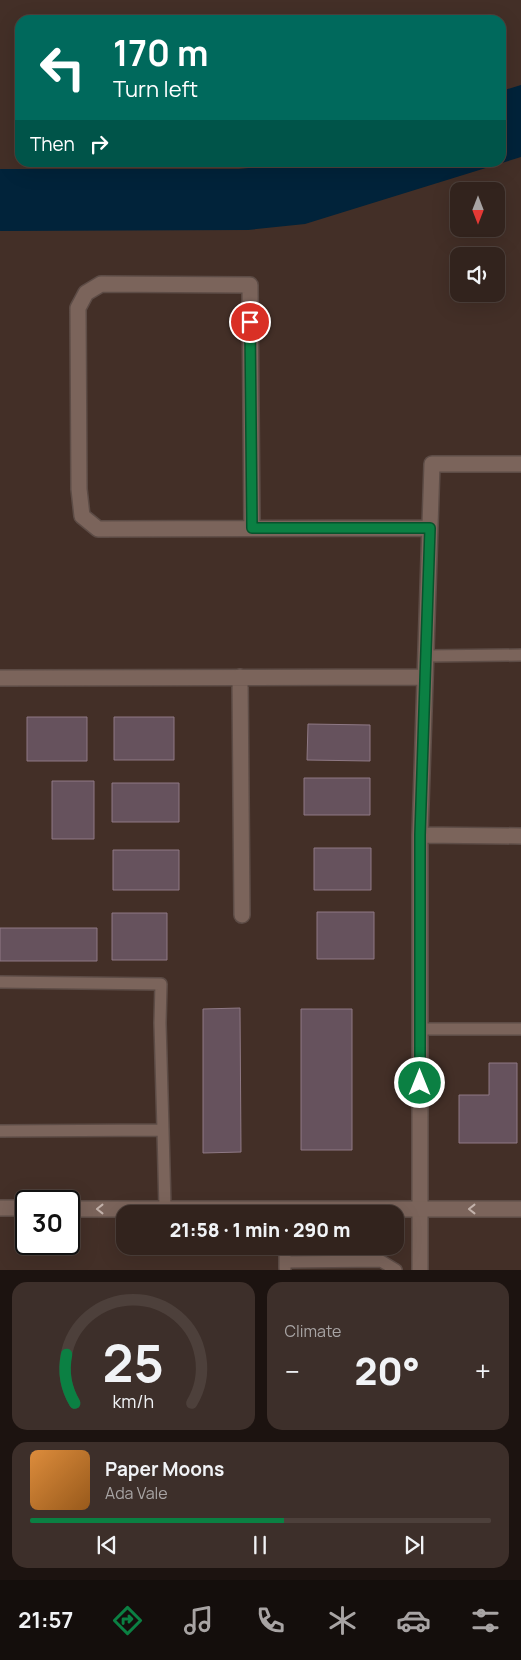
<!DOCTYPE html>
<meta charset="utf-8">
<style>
:root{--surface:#32231d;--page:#3d2f2a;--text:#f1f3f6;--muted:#a8a4a4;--line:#4d403b;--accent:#0b8043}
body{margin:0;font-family:Manrope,sans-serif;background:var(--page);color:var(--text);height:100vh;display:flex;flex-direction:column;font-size:19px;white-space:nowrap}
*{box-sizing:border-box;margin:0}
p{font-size:16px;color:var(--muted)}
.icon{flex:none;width:28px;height:28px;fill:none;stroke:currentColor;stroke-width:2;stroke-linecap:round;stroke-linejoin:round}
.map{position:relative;height:1270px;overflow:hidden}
.drawer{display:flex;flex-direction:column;gap:12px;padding:12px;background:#1c1310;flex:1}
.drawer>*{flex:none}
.hud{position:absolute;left:15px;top:15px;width:491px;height:152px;border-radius:15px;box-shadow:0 5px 20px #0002,0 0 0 1px var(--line);background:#00695c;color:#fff;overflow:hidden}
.needle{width:32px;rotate:180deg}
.controls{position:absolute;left:450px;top:182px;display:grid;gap:10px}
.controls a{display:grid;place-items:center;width:55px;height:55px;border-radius:10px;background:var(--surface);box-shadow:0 5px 20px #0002,0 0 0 1px var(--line);font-size:25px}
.speed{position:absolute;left:15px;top:1190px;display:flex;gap:10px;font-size:25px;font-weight:700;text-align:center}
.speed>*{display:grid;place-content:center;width:65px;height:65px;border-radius:50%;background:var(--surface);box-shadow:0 5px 20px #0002,0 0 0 1px var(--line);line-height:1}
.speed .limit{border:2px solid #111;border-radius:8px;background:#fff;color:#111}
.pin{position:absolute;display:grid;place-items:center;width:42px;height:42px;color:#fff;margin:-21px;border:2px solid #fff;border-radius:50%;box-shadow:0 1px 5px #0007}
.me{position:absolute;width:55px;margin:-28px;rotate:0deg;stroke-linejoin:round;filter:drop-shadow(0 0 4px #0008)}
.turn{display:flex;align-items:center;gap:18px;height:105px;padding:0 15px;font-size:22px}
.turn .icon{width:65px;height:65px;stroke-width:2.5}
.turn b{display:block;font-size:35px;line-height:42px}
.then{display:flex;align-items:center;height:48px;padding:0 15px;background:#0003;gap:10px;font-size:19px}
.big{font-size:38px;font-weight:800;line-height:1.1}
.drawer .tile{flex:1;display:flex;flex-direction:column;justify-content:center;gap:8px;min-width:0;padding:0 18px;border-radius:15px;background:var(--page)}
.drawer .dial{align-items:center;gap:0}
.dial svg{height:130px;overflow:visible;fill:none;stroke:var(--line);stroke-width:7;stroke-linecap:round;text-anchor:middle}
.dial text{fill:var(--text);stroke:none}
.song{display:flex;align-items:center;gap:15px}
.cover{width:60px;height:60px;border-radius:8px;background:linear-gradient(135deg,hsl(30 70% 55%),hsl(30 70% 35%))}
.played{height:5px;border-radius:2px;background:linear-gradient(90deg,var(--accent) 55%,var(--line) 55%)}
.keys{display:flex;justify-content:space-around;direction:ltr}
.heat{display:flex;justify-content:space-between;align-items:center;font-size:28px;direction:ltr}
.drawer .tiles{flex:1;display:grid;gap:12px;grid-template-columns:1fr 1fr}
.tile:last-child{grid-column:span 2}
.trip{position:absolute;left:116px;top:1205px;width:288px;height:50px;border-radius:15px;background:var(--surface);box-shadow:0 5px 20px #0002,0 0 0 1px var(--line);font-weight:800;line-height:50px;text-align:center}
.dock{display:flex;height:80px;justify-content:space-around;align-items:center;background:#140e0c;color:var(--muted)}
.dock .icon{width:35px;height:35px}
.dock .active{color:var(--accent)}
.dock b{font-size:22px;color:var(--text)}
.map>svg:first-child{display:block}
.water{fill:#01233a}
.building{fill:#66525d;stroke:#8f7985}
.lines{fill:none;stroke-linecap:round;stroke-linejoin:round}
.lane-casing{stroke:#5d4c46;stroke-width:14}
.street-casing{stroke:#5d4c46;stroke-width:18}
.secondary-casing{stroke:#5d4c46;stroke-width:18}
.lane{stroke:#7b645b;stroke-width:11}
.street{stroke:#7b645b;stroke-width:15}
.secondary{stroke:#7b645b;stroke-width:15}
.oneway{stroke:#c2b1aa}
.route-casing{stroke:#07532c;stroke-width:12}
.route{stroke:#0b8043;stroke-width:9}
</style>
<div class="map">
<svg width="521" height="1270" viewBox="0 0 521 1270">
<rect width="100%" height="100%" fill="#432f27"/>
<!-- water -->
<path class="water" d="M 521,85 L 521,157 L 305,224 L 248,230 L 0,231 L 0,169 L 239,169 L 280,165 L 288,162 L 501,162 L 501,91 Z"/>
<!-- building -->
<path class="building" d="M 27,717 L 87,717 L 87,761 L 27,761 Z
M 114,717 L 174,717 L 174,760 L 114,760 Z
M 308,724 L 370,725 L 370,761 L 307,760 Z
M 304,778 L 370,778 L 370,815 L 304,815 Z
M 52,781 L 94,781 L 94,839 L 52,839 Z
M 112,783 L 179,783 L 179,822 L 112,822 Z
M 314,848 L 371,848 L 371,890 L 314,890 Z
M 113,850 L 179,850 L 179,890 L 113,890 Z
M 317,912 L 374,912 L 374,959 L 317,959 Z
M 112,913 L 167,913 L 167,960 L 112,960 Z
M 0,928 L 97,928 L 97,961 L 0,961 Z
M 240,1008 L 241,1152 L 203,1153 L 203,1009 Z
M 301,1009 L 352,1009 L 352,1150 L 301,1150 Z
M 489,1063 L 517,1063 L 517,1143 L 459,1143 L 459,1095 L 489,1095 Z"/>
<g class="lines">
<defs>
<path id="lane" d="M 426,656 L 521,655
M 0,982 L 161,984 L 160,1023 L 163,1130
M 420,1029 L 521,1029
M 0,1131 L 163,1130 L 165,1209
M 285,1246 L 285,1268
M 285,1262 L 381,1261 L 396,1270"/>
<path id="street" d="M 252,528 L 250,285 L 101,284 L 86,293 L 78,308 L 79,489 L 82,516 L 98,529 L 430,528
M 240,677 L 242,915
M 0,678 L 425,677
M 420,835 L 521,836
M 420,1270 L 420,835 L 432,464 L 521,464"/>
<path id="secondary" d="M 0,1208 L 26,1208
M 69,1209 L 521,1209"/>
</defs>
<!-- lane casing -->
<use href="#lane" class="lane-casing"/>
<!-- street casing -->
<use href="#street" class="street-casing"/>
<!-- secondary casing -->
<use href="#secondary" class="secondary-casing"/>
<!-- lane -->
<use href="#lane" class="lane"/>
<!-- street -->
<use href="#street" class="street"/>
<!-- secondary -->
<use href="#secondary" class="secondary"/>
</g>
<!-- one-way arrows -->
<defs><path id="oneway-chevron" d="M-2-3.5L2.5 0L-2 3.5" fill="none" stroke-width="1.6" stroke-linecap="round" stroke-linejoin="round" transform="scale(1.25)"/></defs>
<g class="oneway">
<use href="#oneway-chevron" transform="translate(100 1209) rotate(-180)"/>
<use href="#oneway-chevron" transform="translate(472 1209) rotate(180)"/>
</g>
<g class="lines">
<defs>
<path id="route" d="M 250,322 L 252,528 L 430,528 L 420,835 L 420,1083"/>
</defs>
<!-- route casing -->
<use href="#route" class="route-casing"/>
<!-- route -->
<use href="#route" class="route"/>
</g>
</svg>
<div class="controls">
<a><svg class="needle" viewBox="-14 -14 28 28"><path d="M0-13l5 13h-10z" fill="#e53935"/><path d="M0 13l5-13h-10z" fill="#a8a4a4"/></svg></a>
<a><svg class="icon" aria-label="sound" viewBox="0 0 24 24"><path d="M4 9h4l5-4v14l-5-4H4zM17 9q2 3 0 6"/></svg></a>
</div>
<div class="speed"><div class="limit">30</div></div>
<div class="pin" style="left:250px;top:322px;background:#d93025"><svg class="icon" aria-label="arrive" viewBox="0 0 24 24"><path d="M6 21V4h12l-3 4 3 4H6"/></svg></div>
<svg class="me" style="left:420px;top:1083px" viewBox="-20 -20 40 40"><circle r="17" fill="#0b8043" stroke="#fff" stroke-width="3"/><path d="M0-11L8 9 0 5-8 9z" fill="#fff"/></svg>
<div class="trip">21:58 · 1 min · 290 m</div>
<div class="hud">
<div class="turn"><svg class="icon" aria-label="left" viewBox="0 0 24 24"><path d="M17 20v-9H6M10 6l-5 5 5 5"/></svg><div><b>170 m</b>Turn left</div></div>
<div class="then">Then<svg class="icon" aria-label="right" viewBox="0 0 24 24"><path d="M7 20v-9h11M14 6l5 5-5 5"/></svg></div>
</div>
</div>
<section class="drawer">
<div class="tiles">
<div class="tile dial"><svg viewBox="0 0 100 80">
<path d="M14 69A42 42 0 1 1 86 69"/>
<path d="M14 69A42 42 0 0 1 9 39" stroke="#0b8043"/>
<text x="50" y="56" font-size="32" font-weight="700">25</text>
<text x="50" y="72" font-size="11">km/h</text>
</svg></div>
<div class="tile"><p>Climate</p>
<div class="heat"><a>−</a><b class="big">20°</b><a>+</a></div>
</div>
<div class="tile">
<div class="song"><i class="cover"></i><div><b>Paper Moons</b><p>Ada Vale</p></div></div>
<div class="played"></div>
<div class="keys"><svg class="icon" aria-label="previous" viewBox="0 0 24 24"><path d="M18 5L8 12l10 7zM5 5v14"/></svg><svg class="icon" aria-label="pause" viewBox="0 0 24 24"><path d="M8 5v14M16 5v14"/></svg><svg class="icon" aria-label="next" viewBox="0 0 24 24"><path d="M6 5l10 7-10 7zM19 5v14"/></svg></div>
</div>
</div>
</section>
<nav class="dock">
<b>21:57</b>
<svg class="icon active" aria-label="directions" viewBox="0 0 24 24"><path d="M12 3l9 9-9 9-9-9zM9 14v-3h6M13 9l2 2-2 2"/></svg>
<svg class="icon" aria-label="music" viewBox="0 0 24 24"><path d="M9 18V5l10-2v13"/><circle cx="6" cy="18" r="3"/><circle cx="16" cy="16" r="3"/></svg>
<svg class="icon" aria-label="phone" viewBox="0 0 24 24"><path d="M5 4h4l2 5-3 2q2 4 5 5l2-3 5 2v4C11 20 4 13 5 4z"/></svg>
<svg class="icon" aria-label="climate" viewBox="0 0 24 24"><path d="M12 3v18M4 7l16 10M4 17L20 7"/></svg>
<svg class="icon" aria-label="car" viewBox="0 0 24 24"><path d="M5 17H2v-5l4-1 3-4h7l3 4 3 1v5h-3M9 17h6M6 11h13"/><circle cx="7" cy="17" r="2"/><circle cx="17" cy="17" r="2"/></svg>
<svg class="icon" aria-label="filters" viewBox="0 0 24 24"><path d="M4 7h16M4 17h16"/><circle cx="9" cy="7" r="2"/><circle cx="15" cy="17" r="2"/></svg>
</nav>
